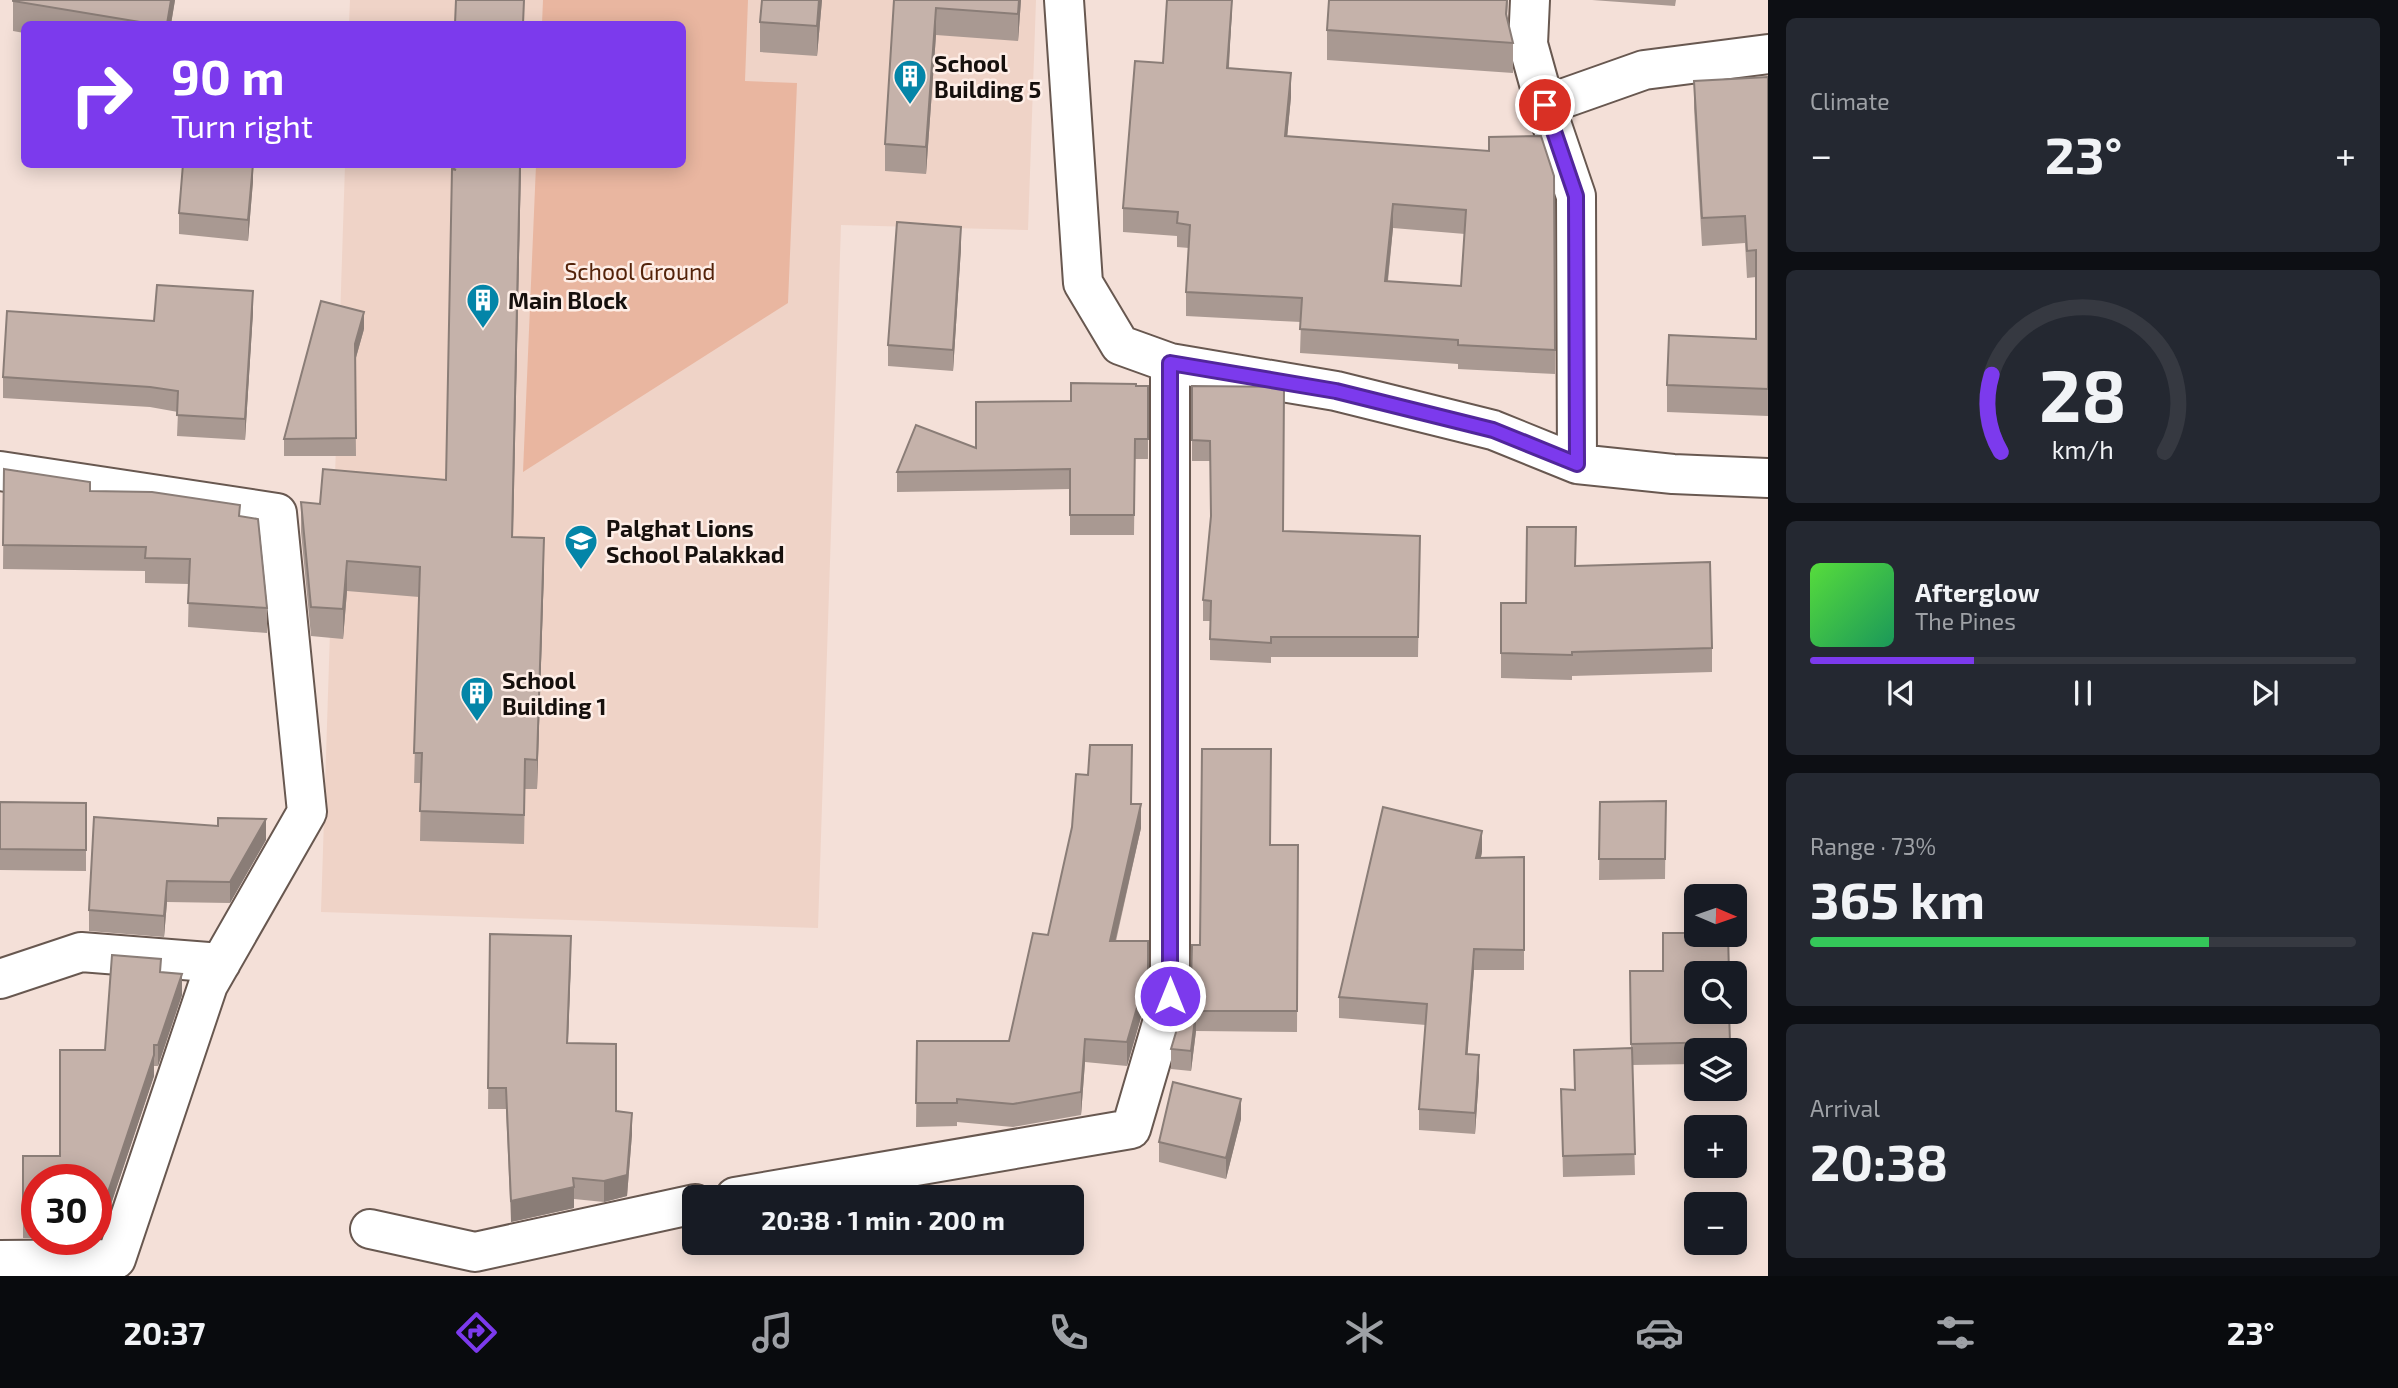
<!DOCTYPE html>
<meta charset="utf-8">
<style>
:root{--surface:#171b24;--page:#242831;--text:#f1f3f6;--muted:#9ea1a6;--line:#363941;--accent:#7c3aed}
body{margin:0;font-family:"Exo 2",sans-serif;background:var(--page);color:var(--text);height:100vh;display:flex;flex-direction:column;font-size:26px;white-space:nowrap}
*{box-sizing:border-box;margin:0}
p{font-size:23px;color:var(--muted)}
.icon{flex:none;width:38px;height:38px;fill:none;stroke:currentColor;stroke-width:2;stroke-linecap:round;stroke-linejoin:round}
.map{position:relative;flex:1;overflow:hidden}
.drawer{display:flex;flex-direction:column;gap:18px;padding:18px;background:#0d0f14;width:630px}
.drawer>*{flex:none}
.banner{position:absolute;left:21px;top:21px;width:665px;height:147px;border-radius:10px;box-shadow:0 4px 18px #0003;background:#7c3aed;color:#fff;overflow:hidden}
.needle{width:46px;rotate:92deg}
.tools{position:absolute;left:1684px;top:884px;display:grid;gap:14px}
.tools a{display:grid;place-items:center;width:63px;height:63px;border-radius:10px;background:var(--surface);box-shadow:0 4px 18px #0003;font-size:35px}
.speed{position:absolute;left:21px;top:1164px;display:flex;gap:14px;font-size:35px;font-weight:700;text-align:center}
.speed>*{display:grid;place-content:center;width:91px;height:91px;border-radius:50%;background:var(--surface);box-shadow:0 4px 18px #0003;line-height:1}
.speed .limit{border:10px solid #d22;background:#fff;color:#111}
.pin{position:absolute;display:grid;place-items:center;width:60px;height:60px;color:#fff;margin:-30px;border:4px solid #fff;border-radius:50%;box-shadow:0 2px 7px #0007}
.me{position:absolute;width:77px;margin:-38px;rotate:0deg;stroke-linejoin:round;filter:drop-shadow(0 0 5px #0008)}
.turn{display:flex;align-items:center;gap:24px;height:147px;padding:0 35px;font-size:32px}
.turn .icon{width:91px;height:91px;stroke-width:2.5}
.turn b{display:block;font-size:49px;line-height:60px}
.big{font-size:52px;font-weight:700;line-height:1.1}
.drawer .tile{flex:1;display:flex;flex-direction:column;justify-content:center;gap:10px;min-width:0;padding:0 24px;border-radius:10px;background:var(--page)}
.drawer .dial{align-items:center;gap:0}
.dial svg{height:182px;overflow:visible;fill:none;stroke:var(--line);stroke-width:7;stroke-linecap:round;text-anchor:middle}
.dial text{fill:var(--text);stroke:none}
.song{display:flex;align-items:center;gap:21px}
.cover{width:84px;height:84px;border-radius:10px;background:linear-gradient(135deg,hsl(110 70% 55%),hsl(150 70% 35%))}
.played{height:7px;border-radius:4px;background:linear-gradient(90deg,var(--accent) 30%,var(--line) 30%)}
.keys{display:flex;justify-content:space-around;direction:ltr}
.heat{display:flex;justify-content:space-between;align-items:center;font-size:38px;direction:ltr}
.charge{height:10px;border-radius:5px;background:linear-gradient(90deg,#34c759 73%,var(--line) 0)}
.trip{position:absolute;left:682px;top:1185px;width:402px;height:70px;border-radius:10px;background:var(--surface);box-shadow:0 4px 18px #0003;font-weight:700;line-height:70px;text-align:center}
.tabs{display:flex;height:112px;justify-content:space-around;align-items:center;background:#090b0e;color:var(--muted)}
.tabs .icon{width:49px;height:49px}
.tabs .on{color:var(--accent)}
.tabs b{font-size:32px;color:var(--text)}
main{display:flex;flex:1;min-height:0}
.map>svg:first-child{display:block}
.built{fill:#efd3c7}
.green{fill:#e9b6a0}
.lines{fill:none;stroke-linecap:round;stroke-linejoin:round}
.minor-casing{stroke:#685850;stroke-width:42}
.minor{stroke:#fff;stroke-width:38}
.wall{fill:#a99992;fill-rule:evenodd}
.shaded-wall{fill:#8a7d77}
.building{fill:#c5b2aa;stroke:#8a7d77;stroke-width:2;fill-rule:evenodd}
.route-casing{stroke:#51269a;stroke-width:18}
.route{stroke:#7c3aed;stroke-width:12}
.labels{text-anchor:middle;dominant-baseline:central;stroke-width:5;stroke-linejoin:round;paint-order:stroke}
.poi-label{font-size:23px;font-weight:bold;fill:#16100d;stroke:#feeee7;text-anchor:start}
.park-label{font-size:23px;fill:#54230a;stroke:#feeee7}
</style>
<main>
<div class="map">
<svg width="1768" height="1276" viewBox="0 0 1768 1276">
<rect width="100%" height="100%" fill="#f4e0d8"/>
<!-- built -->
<path class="built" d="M 350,0 L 1036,0 L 1028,230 L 841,225 L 818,928 L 321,912 L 345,165 L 682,164 L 682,24 L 349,24 Z"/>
<!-- green -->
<path class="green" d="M 543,0 L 748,0 L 745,81 L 797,83 L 788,303 L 523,472 L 536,165 L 682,164 L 682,24 L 542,24 Z"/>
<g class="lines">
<defs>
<path id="minor" d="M 1064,0 L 1083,283 L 1120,345 L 1170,363 L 1336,391 L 1493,430 L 1577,464 L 1673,474 L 1768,478
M 1530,0 L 1528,44 L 1545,105 L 1576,196 L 1577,464
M 1545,105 L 1644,70 L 1768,54
M 0,471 L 277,513 L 307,812 L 208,985 L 116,1259 L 0,1260
M 0,979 L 81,952 L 221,963
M 735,1197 L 1131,1129 L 1170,996 L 1170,363
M 370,1229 L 475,1252 L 695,1204"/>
</defs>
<!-- minor casing -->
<use href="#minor" class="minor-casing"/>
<!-- minor -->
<use href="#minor" class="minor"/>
</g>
<!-- wall -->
<path class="wall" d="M 13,0 L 175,0 L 171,24 L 24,24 L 24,33 L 13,31 Z
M 822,0 L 817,56 L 760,52 L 760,22 Z
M 894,0 L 1021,0 L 1018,41 L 936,35 L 926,174 L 885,171 L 885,144 Z
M 1232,0 L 1229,68 L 1291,97 L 1287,136 L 1489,151 L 1555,350 L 1555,374 L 1458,369 L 1458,364 L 1300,353 L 1301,322 L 1186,316 L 1186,292 L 1189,248 L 1177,247 L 1177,236 L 1123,232 L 1123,208 L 1163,63 ZM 1393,228 L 1465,234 L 1461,286 L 1388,281 Z
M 1508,0 L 1507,18 L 1513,43 L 1513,73 L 1327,60 L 1327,30 Z
M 1592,0 L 1676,0 L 1675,6 Z
M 1768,77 L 1768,416 L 1667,412 L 1667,385 L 1756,339 L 1756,277 L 1747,278 L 1745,243 L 1702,246 L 1694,108 L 1694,81 Z
M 452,164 L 521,164 L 513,537 L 544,568 L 537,789 L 525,789 L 524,844 L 420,841 L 421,783 L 414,783 L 419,597 L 347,591 L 343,639 L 311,636 L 301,532 L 301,502 L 320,504 L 446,480 Z
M 253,181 L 248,241 L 179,234 L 179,213 Z
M 961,248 L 953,371 L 888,366 L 888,345 Z
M 253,312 L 245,440 L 177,436 L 178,412 L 150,407 L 3,398 L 3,377 L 154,321 Z
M 364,329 L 355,361 L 356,456 L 284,456 L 284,439 Z
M 1136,386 L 1148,386 L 1148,459 L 1135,459 L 1134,535 L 1070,535 L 1070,489 L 897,492 L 897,472 L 976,448 L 1071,401 Z
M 1192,386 L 1283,531 L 1420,536 L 1418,657 L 1271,657 L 1271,663 L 1210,660 L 1210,621 L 1203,621 L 1203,600 L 1211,518 L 1210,461 L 1192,461 Z
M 4,469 L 90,491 L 240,516 L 267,608 L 267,633 L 188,627 L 189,584 L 145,583 L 145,571 L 3,569 Z
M 1575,566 L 1712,648 L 1712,672 L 1572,676 L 1572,680 L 1501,678 L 1501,603 L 1526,603 Z
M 1666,801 L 1665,879 L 1599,880 L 1600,802 Z
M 0,802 L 86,803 L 86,871 L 0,870 Z
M 1132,804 L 1141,828 L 1116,941 L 1148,993 L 1127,1066 L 1085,1062 L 1081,1115 L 1013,1127 L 957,1122 L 957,1126 L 916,1127 L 917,1041 L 1009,1041 L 1048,935 Z
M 266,840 L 230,903 L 167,902 L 164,937 L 89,931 L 89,910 Z
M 1270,845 L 1298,845 L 1297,1032 L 1196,1031 L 1191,1071 L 1171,1069 L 1171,1049 L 1191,982 L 1200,945 Z
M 1482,852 L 1481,857 L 1524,857 L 1524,970 L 1474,970 L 1467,1054 L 1479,1076 L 1475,1134 L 1419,1130 L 1419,1109 L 1426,1025 L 1339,1018 L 1339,997 Z
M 490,934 L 571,957 L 568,1043 L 632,1134 L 627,1196 L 604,1202 L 574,1199 L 574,1208 L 511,1222 L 506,1109 L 488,1109 Z
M 1630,971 L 1729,1012 L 1730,1050 L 1696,1050 L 1696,1064 L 1632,1065 L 1635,1175 L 1563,1177 L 1561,1089 L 1574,1090 L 1574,1050 L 1631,1048 Z
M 161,972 L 182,995 L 158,1066 L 154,1066 L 154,1076 L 100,1237 L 96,1237 L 96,1180 L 37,1180 L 37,1238 L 23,1238 L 23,1156 L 60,1156 L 105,1050 Z
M 1241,1119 L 1226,1179 L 1159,1162 L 1159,1142 Z"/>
<!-- shaded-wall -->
<path class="shaded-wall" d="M 171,0 L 175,0 L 171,24 L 167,24 Z
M 819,0 L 822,0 L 817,56 L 817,26 Z
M 1019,0 L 1021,0 L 1018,41 L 1018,14 Z
M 1232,0 L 1232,12 L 1227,92 L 1227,68 Z
M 936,8 L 936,35 L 926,174 L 926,147 Z
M 1291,73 L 1291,97 L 1285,160 L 1285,136 Z
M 253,164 L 253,181 L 248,241 L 248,220 Z
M 520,164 L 521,164 L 512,567 L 512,537 Z
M 1393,204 L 1393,228 L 1385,305 L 1385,281 Z
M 961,227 L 961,248 L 953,371 L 953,350 Z
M 253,291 L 253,312 L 245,440 L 245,419 Z
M 364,312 L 364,329 L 355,361 L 355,344 Z
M 544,538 L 544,568 L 537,789 L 537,760 Z
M 347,561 L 347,591 L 343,639 L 343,609 Z
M 1141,804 L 1141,828 L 1110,964 L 1110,941 Z
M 266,819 L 266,840 L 230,903 L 230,882 Z
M 1482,831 L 1482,852 L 1476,878 L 1476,858 Z
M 167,881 L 167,902 L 164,937 L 164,916 Z
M 571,936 L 571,957 L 567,1064 L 567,1043 Z
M 1474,949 L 1474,970 L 1466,1075 L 1466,1054 Z
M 1148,970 L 1148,993 L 1127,1066 L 1127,1042 Z
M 182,974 L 182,995 L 158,1066 L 158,1045 Z
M 1196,1011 L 1196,1031 L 1191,1071 L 1191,1051 Z
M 1085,1039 L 1085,1062 L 1081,1115 L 1081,1092 Z
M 154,1055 L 154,1076 L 100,1237 L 100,1216 Z
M 1479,1055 L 1479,1076 L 1475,1134 L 1475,1113 Z
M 1241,1099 L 1241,1119 L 1226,1179 L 1226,1158 Z
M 632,1113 L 632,1134 L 627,1196 L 604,1202 L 604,1181 Z
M 574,1187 L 574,1208 L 511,1222 L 511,1201 Z"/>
<!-- building -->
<path class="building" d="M 13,0 L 171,0 L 167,24 L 152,24 L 13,1 Z
M 456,0 L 524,0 L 523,24 L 455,24 Z
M 762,0 L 819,0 L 817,26 L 760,22 Z
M 894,0 L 1019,0 L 1018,14 L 936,8 L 926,147 L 885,144 Z
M 1167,0 L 1232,0 L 1227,68 L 1291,73 L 1285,136 L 1489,151 L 1489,137 L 1541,136 L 1554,176 L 1555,350 L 1458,345 L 1458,340 L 1300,329 L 1302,298 L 1186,292 L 1190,225 L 1177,223 L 1178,212 L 1123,208 L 1135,61 L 1163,63 ZM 1393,204 L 1466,210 L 1461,286 L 1385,281 Z
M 1329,0 L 1507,0 L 1506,14 L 1513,43 L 1327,30 Z
M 1768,77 L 1768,389 L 1667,385 L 1669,335 L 1756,339 L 1756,250 L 1747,251 L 1745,216 L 1702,218 L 1694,81 Z
M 183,164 L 253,164 L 248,220 L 179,213 Z
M 452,164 L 520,164 L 512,537 L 544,538 L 537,760 L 525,759 L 524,815 L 420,811 L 422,753 L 414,753 L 420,567 L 347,561 L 343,609 L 311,607 L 301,502 L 320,504 L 323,469 L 446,480 L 452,169 L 456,170 L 452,168 Z
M 897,222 L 961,227 L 953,350 L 888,345 Z
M 157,285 L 253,291 L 245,419 L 177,415 L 178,391 L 150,387 L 3,377 L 7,311 L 154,321 Z
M 321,301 L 364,312 L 355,344 L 356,438 L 284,439 Z
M 1071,383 L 1136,384 L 1136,386 L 1148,386 L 1148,439 L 1135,439 L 1134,515 L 1070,515 L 1070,469 L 897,472 L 916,425 L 976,448 L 976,402 L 1071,401 Z
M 1192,386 L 1284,387 L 1283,531 L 1420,536 L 1418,637 L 1271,637 L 1271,643 L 1210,639 L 1211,601 L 1203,600 L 1211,516 L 1210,441 L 1192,440 Z
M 4,469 L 90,482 L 90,491 L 152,492 L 240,505 L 239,516 L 258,519 L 267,608 L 188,603 L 190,559 L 145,558 L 146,547 L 3,545 Z
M 1527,527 L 1576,527 L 1575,566 L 1710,562 L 1712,648 L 1572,652 L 1572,655 L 1501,653 L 1501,603 L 1526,603 Z
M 1090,745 L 1132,745 L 1131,804 L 1141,804 L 1110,941 L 1148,941 L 1148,970 L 1127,1042 L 1085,1039 L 1081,1092 L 1013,1104 L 957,1099 L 957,1103 L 916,1103 L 917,1041 L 1009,1041 L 1033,933 L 1048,935 L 1072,827 L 1076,774 L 1088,775 Z
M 1202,749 L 1271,749 L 1270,845 L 1298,845 L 1297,1011 L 1196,1011 L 1191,1051 L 1171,1049 L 1191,982 L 1192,945 L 1200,945 Z
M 1666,801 L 1665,859 L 1599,859 L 1600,802 Z
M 0,802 L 86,803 L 86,850 L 0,849 Z
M 1383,807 L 1482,831 L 1476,858 L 1524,857 L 1524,950 L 1474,949 L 1466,1054 L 1479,1055 L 1475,1113 L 1419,1109 L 1427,1004 L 1339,997 Z
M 94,817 L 218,826 L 218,818 L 266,819 L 230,882 L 167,881 L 164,916 L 89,910 Z
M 1663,933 L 1696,933 L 1696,934 L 1728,934 L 1729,973 L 1696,973 L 1696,1012 L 1729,1012 L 1730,1042 L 1631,1044 L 1630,971 L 1663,971 Z
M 490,934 L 571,936 L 567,1043 L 616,1044 L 616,1111 L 632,1113 L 627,1175 L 604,1181 L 573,1178 L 574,1187 L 511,1201 L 506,1088 L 488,1088 Z
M 112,955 L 161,959 L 160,972 L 182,974 L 158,1045 L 154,1045 L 154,1055 L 100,1216 L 96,1216 L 96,1180 L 37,1180 L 37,1217 L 23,1217 L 23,1156 L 60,1156 L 60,1050 L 105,1050 Z
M 1632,1048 L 1635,1154 L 1563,1156 L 1561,1089 L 1575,1090 L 1574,1050 Z
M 1173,1082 L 1241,1099 L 1226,1158 L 1159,1142 Z"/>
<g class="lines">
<defs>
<path id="route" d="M 1170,996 L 1170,363 L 1336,391 L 1493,430 L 1577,464 L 1576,196 L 1545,105"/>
</defs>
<!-- route casing -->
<use href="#route" class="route-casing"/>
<!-- route -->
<use href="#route" class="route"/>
</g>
<!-- icons -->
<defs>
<symbol id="building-pin" viewBox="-11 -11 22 30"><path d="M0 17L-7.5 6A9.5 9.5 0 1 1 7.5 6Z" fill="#0485a8" stroke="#feeee7"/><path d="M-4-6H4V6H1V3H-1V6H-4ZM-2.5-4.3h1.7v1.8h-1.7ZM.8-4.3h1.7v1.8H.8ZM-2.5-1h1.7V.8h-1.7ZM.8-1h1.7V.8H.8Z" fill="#fff"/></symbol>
<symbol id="school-pin" viewBox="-11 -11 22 30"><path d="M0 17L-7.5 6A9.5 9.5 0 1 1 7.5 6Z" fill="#0485a8" stroke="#feeee7"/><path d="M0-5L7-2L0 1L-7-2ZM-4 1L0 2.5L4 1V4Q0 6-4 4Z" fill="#fff"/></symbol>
</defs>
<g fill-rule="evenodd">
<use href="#building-pin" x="891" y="57" width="38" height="52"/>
<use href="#building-pin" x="464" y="281" width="38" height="52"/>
<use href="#school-pin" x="562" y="522" width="38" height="52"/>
<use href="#building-pin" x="458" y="674" width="38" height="52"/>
</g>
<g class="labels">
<!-- poi labels -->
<g class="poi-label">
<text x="934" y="63">School<tspan x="934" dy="26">Building 5</tspan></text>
<text x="508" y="300">Main Block</text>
<text x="606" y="528">Palghat Lions<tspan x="606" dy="26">School Palakkad</tspan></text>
<text x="502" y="680">School<tspan x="502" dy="26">Building 1</tspan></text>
</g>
<!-- park labels -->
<g class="park-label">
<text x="640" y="271">School Ground</text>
</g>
</g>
</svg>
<div class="tools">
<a><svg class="needle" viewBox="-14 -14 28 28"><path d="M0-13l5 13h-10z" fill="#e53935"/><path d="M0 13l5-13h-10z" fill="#9ea1a6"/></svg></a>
<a><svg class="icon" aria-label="search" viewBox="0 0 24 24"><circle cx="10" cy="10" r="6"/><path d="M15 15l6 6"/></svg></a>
<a><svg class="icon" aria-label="layers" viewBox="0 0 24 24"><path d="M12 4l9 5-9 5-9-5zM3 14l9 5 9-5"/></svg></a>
<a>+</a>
<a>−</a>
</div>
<div class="speed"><div class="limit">30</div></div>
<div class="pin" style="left:1545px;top:105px;background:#d93025"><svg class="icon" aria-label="arrive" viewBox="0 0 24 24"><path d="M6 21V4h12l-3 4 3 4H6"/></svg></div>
<svg class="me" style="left:1170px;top:996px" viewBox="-20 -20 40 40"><circle r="17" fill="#7c3aed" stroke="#fff" stroke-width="3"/><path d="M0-11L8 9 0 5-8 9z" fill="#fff"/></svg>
<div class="trip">20:38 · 1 min · 200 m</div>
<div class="banner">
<div class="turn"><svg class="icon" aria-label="right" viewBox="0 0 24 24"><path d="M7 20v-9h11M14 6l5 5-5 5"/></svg><div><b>90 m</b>Turn right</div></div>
</div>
</div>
<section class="drawer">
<div class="tile"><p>Climate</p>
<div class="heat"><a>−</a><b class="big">23°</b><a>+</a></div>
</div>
<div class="tile dial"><svg viewBox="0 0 100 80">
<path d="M14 69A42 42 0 1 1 86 69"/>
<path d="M14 69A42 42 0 0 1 10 35" stroke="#7c3aed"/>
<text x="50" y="56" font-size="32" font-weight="700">28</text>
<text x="50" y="72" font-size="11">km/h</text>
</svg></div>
<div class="tile">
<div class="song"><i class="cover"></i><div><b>Afterglow</b><p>The Pines</p></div></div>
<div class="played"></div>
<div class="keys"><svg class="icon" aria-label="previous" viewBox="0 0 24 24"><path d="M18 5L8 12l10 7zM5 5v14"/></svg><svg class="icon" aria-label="pause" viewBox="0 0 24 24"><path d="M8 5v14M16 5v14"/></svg><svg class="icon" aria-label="next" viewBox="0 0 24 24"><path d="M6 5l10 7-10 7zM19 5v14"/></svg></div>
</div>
<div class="tile"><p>Range · 73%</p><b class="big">365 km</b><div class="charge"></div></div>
<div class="tile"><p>Arrival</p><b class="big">20:38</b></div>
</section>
</main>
<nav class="tabs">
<b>20:37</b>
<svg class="icon on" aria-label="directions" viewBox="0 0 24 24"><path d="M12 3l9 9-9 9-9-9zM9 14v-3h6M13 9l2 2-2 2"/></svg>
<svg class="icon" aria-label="music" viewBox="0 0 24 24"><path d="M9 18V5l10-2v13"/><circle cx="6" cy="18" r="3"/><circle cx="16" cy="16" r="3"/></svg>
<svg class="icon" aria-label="phone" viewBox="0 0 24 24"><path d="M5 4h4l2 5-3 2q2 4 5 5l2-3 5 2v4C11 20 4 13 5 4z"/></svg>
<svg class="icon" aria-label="climate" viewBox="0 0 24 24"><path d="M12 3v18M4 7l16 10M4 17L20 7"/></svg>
<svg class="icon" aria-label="car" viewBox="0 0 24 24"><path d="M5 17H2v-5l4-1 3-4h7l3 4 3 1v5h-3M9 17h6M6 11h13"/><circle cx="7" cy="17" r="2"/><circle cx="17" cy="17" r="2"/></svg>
<svg class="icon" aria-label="filters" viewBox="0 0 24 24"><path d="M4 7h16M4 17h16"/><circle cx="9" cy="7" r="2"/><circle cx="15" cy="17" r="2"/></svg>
<b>23°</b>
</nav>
